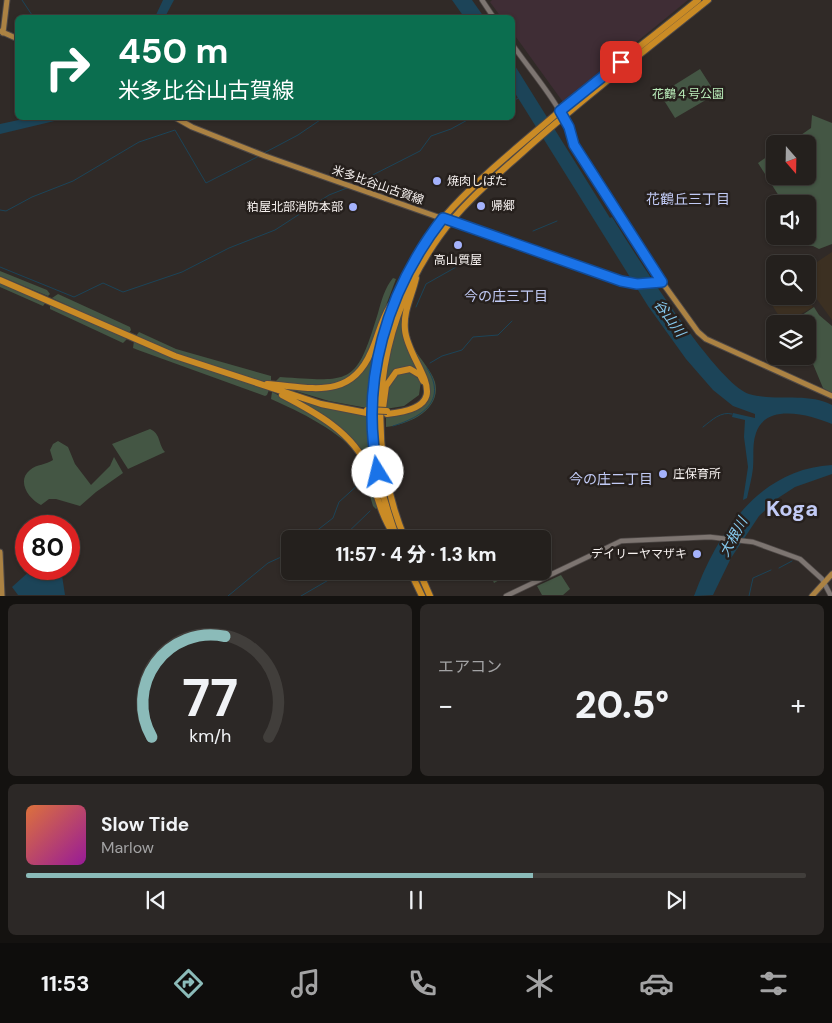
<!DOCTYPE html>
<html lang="ja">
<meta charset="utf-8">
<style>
:root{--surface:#24201d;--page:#2c2826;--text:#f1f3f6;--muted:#a3a3a4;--line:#413e3b;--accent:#8bbbb9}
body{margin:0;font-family:"DM Sans","Noto Sans JP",sans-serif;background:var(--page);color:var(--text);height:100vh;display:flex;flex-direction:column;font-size:19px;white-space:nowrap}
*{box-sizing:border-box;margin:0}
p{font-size:16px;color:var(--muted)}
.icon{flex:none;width:28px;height:28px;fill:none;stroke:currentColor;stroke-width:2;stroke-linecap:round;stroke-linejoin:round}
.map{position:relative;height:596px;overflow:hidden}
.drawer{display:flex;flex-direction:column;gap:8px;padding:8px;background:#141210;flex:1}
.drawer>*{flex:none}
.hud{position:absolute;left:15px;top:15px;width:500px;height:105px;border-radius:8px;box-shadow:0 1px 4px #0004,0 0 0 1px var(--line);background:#0b6e4f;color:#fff;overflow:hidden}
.needle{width:32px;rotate:160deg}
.tools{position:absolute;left:766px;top:135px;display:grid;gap:10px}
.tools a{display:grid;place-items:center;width:50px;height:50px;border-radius:8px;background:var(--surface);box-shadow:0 1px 4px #0004,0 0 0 1px var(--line);font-size:25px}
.speed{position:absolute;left:15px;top:515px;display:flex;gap:10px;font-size:25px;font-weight:700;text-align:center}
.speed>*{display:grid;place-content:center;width:65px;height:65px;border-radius:50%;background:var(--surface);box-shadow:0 1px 4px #0004,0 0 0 1px var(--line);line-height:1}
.speed .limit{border:8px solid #d22;background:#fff;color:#111}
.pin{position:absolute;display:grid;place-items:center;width:42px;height:42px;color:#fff;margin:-21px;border-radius:10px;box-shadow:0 2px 8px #0006}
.me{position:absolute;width:55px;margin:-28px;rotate:351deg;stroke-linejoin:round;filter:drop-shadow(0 0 4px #0008)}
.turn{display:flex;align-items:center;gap:18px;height:105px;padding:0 20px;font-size:22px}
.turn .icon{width:65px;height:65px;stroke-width:2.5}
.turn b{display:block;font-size:35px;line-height:42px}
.big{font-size:38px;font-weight:800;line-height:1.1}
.drawer .widget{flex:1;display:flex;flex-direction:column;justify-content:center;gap:8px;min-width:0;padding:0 18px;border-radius:8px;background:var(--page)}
.drawer .dial{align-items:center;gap:0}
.dial svg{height:130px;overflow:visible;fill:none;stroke:var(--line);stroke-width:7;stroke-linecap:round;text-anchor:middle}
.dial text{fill:var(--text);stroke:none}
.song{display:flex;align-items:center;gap:15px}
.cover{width:60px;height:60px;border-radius:8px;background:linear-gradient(135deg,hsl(20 70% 55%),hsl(300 70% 35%))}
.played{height:5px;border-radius:2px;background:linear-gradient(90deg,var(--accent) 65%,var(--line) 65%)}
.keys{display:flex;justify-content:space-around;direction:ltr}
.heat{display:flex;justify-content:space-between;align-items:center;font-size:28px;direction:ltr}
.drawer .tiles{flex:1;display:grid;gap:8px;grid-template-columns:1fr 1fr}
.widget:last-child{grid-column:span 2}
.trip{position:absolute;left:281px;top:530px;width:270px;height:50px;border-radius:8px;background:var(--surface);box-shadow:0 1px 4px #0004,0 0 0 1px var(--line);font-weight:800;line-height:50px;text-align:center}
.dock{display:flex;height:80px;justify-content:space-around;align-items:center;background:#0e0d0c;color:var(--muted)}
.dock .icon{width:35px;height:35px}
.dock .on{color:var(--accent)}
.dock b{font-size:22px;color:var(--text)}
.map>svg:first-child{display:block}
.industrial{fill:#3f2d35}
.education{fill:#3c3022}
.green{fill:#445644}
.water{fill:#1c4458}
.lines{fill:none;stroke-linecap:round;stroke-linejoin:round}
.stream{stroke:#1c4458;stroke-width:1}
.minor-casing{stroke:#4e4846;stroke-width:6}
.major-casing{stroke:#4e4846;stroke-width:7}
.highway-casing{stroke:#4e4846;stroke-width:8}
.minor{stroke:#7d7571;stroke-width:4.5}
.major{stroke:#ab8243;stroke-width:5}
.highway{stroke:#ca8b25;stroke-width:6}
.highway-bridge-casing{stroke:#4e4846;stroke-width:8;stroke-linecap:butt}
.highway-bridge{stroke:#ca8b25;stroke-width:6}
.route-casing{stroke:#114b97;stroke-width:12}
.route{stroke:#1a73e8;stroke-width:9}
.poi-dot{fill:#a4b2fc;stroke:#26201d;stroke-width:2}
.labels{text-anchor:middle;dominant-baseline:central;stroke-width:5;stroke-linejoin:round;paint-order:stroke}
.park-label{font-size:12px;fill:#baedba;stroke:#26201d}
.poi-label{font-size:12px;fill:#f7f2f0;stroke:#26201d;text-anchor:start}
.street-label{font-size:12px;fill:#f7f2f0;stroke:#26201d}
.neighbourhood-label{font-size:14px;fill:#c2cbf6;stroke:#26201d}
.water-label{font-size:14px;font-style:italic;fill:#87cbf1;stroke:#26201d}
.town-label{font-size:22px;font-weight:bold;fill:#c2cbf6;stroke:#26201d}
</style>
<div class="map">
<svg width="832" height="596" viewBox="0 0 832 596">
<rect width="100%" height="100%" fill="#302a27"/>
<!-- industrial -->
<path class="industrial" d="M 492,0 L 688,0 L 563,102 L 513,33 L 512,18 L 501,17 L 490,2 Z"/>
<!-- education -->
<path class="education" d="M 832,252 L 832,320 L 808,287 L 808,268 Z
M 775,289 L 775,296 L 807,296 L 813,307 L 784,324 L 767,297 Z"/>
<!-- green -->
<path class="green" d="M 700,69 L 716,94 L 675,118 L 660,94 Z
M 812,115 L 832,123 L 832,244 L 819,249 L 813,246 L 802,246 L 793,236 L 808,236 L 808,204 L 784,204 L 758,163 L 775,151 L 775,176 L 808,176 L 808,144 L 788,144 L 811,128 Z
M 0,271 L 47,290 L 50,294 L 48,296 L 0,276 Z
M 393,278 L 396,279 L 365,361 L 348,379 L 324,387 L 275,382 L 280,377 C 353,382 356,385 378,313 C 381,302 385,287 393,278 Z
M 0,282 L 46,302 L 43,306 L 0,287 Z
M 58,294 L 130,327 L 131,330 L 129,333 L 123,331 L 52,298 Z
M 50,304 L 127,339 L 123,343 L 50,309 Z
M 814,307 L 819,315 L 832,326 L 832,393 L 823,388 L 808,352 L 808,324 L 789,324 Z
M 404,308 L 403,321 L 421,371 L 402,367 L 385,382 L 391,344 Z
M 139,332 L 176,349 L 271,376 L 271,382 C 232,378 172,352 136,336 Z
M 134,341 L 269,390 L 267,395 L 265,396 L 138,350 L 133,348 Z
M 412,349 L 414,349 C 421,360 431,370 435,382 C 442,410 408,425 386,427 L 386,416 L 417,408 L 429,389 L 426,373 Z
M 374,350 L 367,408 L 329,401 L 289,389 L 345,385 Z
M 410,371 L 421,381 L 419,395 L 404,406 L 385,409 L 389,384 L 396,375 Z
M 272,392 C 301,406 347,429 362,459 C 369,474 372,492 378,507 L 376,509 L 373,506 C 368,490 366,472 358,457 C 345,433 296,410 271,399 Z
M 290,396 L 331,409 L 367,416 L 368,438 L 374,479 L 357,446 Z
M 150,429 C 161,434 158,444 165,452 L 128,469 L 112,444 Z
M 58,441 L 68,447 L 75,464 L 91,485 L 110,466 L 114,457 L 123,473 L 96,492 L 80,506 L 56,499 L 49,499 L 41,505 C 29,499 16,481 30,470 C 37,464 46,465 53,460 L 50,450 L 53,444 Z
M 489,571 L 509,571 L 510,574 L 494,583 Z
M 561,575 L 570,589 L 563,595 L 542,595 L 537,586 Z"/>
<!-- water -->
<path class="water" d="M 163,0 L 174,0 L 165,17 L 155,17 Z
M 452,0 L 472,0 L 484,17 L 464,17 Z
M 512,61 L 610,218 L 612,217 C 633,251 716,383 749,394 C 776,402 806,392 832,405 L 832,424 C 811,415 766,402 756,433 C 752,444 754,456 753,468 C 752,478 749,488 747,498 L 743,500 L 748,467 L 744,437 L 745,420 L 732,417 L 733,413 L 755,418 L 755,414 L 733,406 L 713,390 L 686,359 L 648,306 L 513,90 Z
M 28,118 L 67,118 L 0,134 L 0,124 Z
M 832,465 L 832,474 L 795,487 L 778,498 L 759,516 L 731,558 L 713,595 L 694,596 C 717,533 759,469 832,465 Z
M 32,569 L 61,569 L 65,595 L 18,595 L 12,587 Z"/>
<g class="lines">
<!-- stream -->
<path class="stream" d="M 22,0 L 34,18
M 512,102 L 518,98
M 264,153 L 298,135 L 323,118
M 353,185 L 420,151 L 431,136 L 451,129 L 471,118
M 0,210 L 6,211 L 32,197 L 73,181 L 139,142 L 175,130 L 206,183 L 259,156
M 533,231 L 557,221
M 0,267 L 74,297 L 103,283 L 123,292 L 182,272 L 229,248 L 275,230 L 329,195 L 347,188
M 416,307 L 426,284 L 458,266
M 430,363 L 442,356 L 462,350 L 473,337 L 498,335 L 512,321
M 393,426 C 422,417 448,401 427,368
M 703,427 C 712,420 721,411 732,414
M 306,539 L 333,518 L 339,502 L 360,483
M 341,539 L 370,511
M 779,568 L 792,561
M 228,596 L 268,563 L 290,553
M 301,596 L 344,571
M 749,596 L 753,578 L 771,570"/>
<defs>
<path id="minor" d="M 482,0 L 494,18
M 512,44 C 534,76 564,107 574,145 L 662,282
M 506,596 L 621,541 L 710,537 L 753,542 L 800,559 L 822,579 L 831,596"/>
<path id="major" d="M 0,31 L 18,39
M 3,33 L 7,0
M 176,118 L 192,127 L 265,156 L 605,276 L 637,284 L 662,282 L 698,332 L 706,339 L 832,396
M 0,552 L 2,596
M 812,596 L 832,574"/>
<path id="highway" d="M 0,280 L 175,356 L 321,404 L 367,413
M 267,384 C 310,387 350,401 371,352 C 378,337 381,320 390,306
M 282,395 C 315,412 354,433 368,469 C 376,490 380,514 393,533
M 383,408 L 386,386 L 396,372 L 410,369 L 420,375 L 423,381
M 387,414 C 463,407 408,365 405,330 C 403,311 412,296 416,278
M 397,539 C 388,513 379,486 375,459 C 361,371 392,272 453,207 C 484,174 519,146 554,116 C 601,76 650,39 698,0
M 405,539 C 363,437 375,327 439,237 C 462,204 494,178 524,151 C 583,98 646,50 708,0
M 410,571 L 422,596
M 419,571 L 430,596"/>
</defs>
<!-- minor casing -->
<use href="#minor" class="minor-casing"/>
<!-- major casing -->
<use href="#major" class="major-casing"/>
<!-- highway casing -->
<use href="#highway" class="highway-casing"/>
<!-- minor -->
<use href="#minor" class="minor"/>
<!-- major -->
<use href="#major" class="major"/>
<!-- highway -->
<use href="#highway" class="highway"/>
<defs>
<path id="highway-bridge" d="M 367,410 L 387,411"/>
</defs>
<!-- highway-bridge casing -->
<use href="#highway-bridge" class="highway-bridge-casing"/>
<!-- highway-bridge -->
<use href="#highway-bridge" class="highway-bridge"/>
</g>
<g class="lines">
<defs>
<path id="route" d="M 378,472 C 359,383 387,290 443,218 L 621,281 L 637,284 L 662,282 L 574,145 L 569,127 L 560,111 L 621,62"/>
</defs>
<!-- route casing -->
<use href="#route" class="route-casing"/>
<!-- route -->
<use href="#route" class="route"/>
</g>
<!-- markers -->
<g class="poi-dot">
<circle cx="437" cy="181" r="5"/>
<circle cx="481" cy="206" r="5"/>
<circle cx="353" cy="207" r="5"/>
<circle cx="458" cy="245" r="5"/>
<circle cx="663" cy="474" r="5"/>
<circle cx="697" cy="554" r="5"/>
</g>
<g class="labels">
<!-- park labels -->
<g class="park-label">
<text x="688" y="94">花鶴４号公園</text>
</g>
<!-- poi labels -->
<g class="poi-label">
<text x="447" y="181">焼肉しばた</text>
<text x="491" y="206">帰郷</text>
<text x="343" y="207" text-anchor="end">粕屋北部消防本部</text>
<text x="458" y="260" text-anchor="middle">高山質屋</text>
<text x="673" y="474">庄保育所</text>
<text x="687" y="554" text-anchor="end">デイリーヤマザキ</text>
</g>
<!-- street labels -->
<g class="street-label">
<text transform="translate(378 185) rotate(19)">米多比谷山古賀線</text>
</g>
<!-- neighbourhood labels -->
<g class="neighbourhood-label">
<text x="688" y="199">花鶴丘三丁目</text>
<text x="506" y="296">今の庄三丁目</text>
<text x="611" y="479">今の庄二丁目</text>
</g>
<!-- water labels -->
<g class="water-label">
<text transform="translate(670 318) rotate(54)">谷山川</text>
<text transform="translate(733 537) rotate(-61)">大根川</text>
</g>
<!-- town labels -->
<g class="town-label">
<text x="792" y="508">Koga</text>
</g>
</g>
</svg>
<div class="tools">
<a><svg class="needle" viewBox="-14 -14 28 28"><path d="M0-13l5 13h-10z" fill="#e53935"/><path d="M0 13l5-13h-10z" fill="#a3a3a4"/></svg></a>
<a><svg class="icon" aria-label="sound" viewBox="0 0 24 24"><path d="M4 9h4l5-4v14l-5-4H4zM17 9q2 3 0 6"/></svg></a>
<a><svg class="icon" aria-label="search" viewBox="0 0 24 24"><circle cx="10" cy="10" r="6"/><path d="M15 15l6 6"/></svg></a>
<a><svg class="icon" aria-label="layers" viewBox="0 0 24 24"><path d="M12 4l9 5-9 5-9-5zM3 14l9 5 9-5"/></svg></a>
</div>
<div class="speed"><div class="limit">80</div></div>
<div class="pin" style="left:621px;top:62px;background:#d93025"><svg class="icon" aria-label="arrive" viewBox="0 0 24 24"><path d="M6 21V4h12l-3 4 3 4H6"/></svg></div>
<svg class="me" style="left:378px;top:472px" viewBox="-20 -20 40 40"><circle r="19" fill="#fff"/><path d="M0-13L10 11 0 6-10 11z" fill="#1a73e8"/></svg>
<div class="trip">11:57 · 4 分 · 1.3 km</div>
<div class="hud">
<div class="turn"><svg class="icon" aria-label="right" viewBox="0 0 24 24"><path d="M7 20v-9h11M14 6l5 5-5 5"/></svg><div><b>450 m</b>米多比谷山古賀線</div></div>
</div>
</div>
<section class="drawer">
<div class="tiles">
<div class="widget dial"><svg viewBox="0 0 100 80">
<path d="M14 69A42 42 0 1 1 86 69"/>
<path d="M14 69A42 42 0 0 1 59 7" stroke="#8bbbb9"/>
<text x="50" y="56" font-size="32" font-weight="700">77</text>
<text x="50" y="72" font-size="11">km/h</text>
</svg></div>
<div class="widget"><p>エアコン</p>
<div class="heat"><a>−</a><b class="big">20.5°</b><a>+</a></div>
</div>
<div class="widget">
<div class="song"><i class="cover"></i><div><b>Slow Tide</b><p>Marlow</p></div></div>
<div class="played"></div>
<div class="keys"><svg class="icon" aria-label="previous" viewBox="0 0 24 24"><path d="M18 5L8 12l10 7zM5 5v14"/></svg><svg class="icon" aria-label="pause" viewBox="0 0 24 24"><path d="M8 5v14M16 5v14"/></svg><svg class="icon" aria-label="next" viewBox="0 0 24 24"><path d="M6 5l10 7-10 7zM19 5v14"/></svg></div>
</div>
</div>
</section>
<nav class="dock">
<b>11:53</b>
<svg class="icon on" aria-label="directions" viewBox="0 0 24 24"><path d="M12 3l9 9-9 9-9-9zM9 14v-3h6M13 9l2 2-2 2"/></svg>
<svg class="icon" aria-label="music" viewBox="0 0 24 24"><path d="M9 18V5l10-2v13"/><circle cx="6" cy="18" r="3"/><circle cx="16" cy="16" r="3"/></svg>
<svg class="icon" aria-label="phone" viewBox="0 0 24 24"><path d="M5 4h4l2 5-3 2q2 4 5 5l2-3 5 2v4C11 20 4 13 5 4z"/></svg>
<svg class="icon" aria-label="climate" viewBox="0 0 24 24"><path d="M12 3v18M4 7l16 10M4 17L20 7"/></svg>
<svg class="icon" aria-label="car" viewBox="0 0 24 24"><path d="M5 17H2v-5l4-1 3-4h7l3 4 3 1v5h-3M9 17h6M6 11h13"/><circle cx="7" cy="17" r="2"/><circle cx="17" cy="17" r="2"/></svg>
<svg class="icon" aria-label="filters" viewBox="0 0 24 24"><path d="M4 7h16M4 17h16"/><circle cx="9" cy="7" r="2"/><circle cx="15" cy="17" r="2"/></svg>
</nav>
